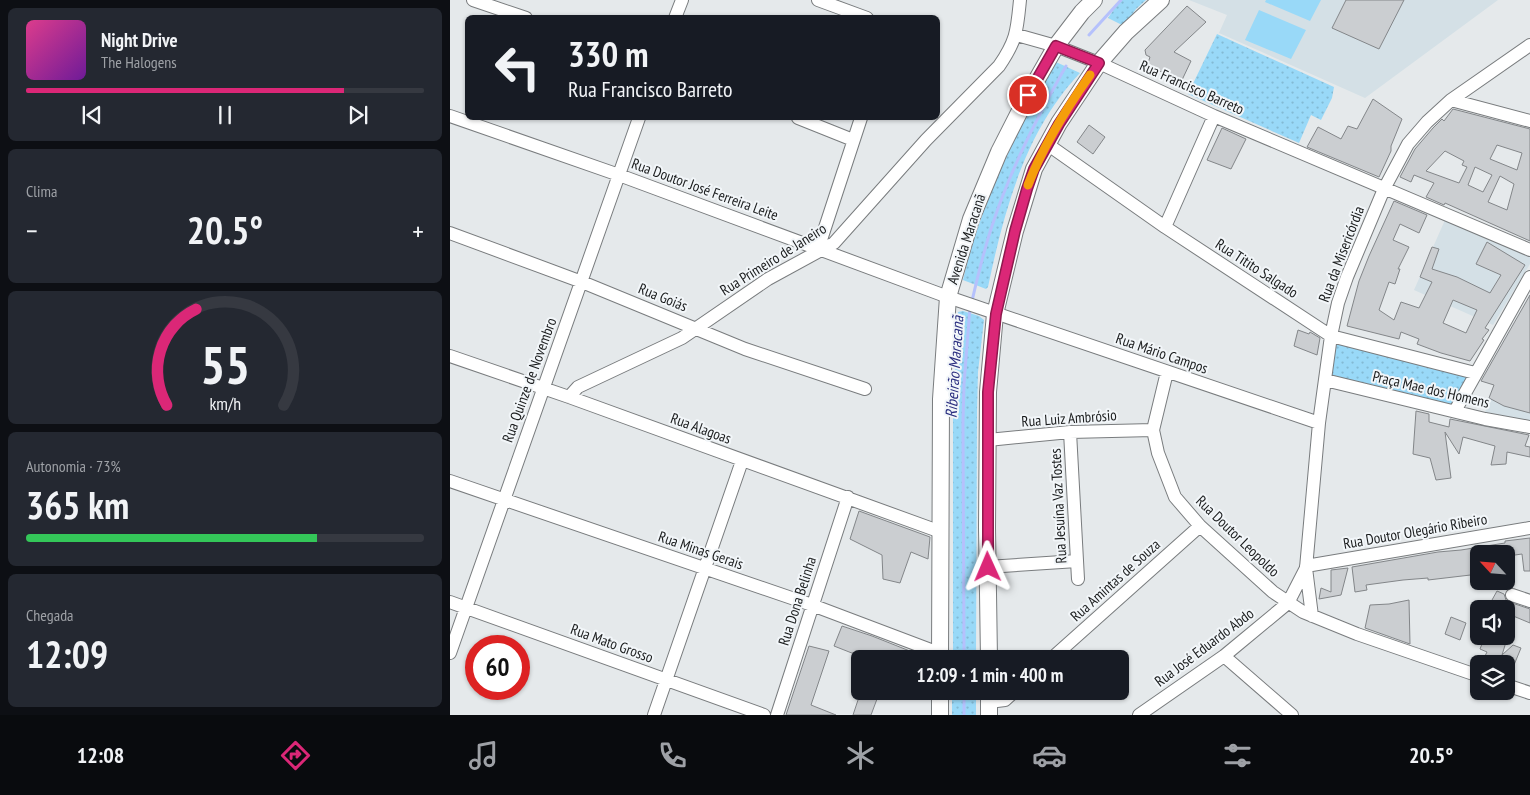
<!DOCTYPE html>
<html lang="pt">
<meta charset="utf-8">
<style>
:root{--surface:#171b24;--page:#242831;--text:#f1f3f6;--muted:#9ea1a6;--line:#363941;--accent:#db2777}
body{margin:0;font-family:"PT Sans Narrow",sans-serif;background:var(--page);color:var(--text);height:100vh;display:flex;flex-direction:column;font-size:19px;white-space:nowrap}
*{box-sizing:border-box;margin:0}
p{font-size:16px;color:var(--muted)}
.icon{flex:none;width:28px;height:28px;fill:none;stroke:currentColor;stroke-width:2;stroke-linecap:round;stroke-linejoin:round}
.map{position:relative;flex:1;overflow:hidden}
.panel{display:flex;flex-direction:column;gap:8px;padding:8px;background:#0d0f14;width:450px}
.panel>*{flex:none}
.hud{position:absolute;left:15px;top:15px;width:475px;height:105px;border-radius:8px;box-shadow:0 1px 4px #0004;background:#171b24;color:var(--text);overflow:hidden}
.needle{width:32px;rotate:296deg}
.tools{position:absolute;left:1020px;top:545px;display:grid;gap:10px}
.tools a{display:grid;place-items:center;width:45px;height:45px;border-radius:8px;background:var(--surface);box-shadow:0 1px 4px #0004;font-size:25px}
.speed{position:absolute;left:15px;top:635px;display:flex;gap:10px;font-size:25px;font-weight:700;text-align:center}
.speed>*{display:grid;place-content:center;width:65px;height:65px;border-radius:50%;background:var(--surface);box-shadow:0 1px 4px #0004;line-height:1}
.speed .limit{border:8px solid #d22;background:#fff;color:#111}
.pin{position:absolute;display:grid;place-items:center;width:42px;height:42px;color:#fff;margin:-21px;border:2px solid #fff;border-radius:50%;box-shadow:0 1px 5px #0007}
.me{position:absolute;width:55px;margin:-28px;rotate:359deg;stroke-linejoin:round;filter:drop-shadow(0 0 4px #0008)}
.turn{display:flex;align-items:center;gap:18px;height:105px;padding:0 20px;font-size:22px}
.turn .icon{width:65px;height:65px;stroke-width:2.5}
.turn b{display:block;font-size:35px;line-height:42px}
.big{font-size:38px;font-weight:700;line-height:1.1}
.panel .tile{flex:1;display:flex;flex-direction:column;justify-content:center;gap:8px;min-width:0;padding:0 18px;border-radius:8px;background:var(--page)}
.panel .dial{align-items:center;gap:0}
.dial svg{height:130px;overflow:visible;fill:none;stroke:var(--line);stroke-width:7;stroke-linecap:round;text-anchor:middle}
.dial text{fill:var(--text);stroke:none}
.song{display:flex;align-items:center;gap:15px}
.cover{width:60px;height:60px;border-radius:8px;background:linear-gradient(135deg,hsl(330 70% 55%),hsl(280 70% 35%))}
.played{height:5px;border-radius:2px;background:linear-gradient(90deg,var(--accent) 80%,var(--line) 80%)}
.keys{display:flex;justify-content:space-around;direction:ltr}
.heat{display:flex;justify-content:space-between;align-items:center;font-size:28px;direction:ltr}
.charge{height:8px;border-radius:4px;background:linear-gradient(90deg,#34c759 73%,var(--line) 0)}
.trip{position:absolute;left:401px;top:650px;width:278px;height:50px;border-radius:8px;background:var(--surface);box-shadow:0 1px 4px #0004;font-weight:700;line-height:50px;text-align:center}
.dock{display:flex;height:80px;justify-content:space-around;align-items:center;background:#090b0e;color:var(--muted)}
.dock .icon{width:35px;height:35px}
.dock .selected{color:var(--accent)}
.dock b{font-size:22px;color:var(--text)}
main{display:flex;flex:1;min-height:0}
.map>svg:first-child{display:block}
.built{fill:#d4e0e6}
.park{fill:url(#park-dots)}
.pitch{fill:#99d9f8}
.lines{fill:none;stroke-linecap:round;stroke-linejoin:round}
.stream{stroke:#b5c1fc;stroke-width:3}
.building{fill:#cbced1;stroke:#838689;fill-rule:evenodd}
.minor-casing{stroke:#797c7e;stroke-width:14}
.major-casing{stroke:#797c7e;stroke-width:18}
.minor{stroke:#fff;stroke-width:12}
.major{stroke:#fff;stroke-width:16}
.route-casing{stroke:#8e194d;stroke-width:12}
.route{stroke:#db2777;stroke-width:9}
.slow{stroke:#f59e0b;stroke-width:9}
.labels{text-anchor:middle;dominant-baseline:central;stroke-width:4;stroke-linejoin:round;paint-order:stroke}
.street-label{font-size:15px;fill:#1a1c1d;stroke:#f2f6f9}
.water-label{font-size:16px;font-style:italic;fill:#2b2f80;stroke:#f2f6f9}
</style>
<main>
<section class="panel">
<div class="tile">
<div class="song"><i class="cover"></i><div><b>Night Drive</b><p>The Halogens</p></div></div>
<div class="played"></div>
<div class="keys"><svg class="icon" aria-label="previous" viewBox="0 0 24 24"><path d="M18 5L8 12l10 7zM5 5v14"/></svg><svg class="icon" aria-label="pause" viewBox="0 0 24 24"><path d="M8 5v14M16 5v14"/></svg><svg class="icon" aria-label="next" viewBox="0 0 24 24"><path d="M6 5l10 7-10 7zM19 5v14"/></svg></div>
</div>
<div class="tile"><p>Clima</p>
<div class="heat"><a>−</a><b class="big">20.5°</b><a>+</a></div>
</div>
<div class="tile dial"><svg viewBox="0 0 100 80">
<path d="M14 69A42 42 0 1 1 86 69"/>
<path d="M14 69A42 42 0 0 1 32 10" stroke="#db2777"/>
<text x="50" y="56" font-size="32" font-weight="700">55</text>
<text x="50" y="72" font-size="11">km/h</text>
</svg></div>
<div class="tile"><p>Autonomia · 73%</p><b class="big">365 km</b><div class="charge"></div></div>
<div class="tile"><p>Chegada</p><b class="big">12:09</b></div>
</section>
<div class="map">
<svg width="1080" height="715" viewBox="0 0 1080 715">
<defs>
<pattern id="park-dots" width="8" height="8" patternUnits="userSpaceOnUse" patternTransform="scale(1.25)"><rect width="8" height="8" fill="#99d9f8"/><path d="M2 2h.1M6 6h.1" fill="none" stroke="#83bad4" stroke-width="1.8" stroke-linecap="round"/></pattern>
</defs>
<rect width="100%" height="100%" fill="#e5e9eb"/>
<!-- built -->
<path class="built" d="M 739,0 L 1048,0 L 915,98 L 769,33 L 777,15 Z
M 995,220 L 1080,256 L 1080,264 L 1043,325 L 964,290 Z
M 1044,385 L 1056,392 L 1080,387 L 1080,424 L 1034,415 Z"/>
<!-- park -->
<path class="park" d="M 670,0 L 696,0 L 686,9 L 674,26 L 658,18 Z
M 767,34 L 884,87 L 882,98 L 871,120 L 861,115 L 849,143 L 738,94 Z
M 606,62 L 630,73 C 575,131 554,211 538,287 L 536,289 L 513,280 C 531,202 567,131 606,62 Z
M 513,311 L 529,316 L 534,320 L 528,372 L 527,411 L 526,659 L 503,659 L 503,408 L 508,312 Z
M 885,342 L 1020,375 L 1003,405 L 879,377 Z
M 502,691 L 526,691 L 526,715 L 502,715 Z"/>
<!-- pitch -->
<path class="pitch" d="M 816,0 L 871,0 L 860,21 L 815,2 Z
M 809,10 L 856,30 L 841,59 L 795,40 Z"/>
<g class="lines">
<!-- stream -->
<path class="stream" d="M 639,35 L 671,0
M 522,301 C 528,275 534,249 543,223 C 561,168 588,116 616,66
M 514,659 L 513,422 L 514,384 L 520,307
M 514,691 L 514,715"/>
</g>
<!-- building -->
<path class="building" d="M 896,0 L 954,0 L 929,49 L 882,28 Z
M 737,6 L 756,22 L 724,52 L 741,61 L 732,80 L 697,66 L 700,57 L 696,55 L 695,50 Z
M 923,99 L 952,119 L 941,146 L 941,151 L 929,177 L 857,147 L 868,127 L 891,139 L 898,126 L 907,129 Z
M 1003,109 L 1080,129 L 1080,241 L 995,203 L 994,205 L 976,197 L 984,183 L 964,175 L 961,182 L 950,177 L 965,149 L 983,128 L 992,119 L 994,121 ZM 1047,145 L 1072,153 L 1067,170 L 1040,159 ZM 995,151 L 1014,161 L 1012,165 L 1017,167 L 1009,183 L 976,171 ZM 1025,167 L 1042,175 L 1033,192 L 1018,185 ZM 1050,176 L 1064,184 L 1057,210 L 1038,202 Z
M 639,125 L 655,137 L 643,154 L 627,142 Z
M 772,128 L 796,139 L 781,169 L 757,160 Z
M 944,201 L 977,215 L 969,233 L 950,224 L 943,240 L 959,247 L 948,269 L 950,269 L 945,284 L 939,282 L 929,310 L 944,320 L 951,302 L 969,308 L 982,282 L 970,277 L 982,247 L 989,249 L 982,269 L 1007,277 L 1040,293 L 1051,275 L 1026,264 L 1037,242 L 1075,265 L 1035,328 L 1039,330 L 1032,339 L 1034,340 L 1020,361 L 991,353 L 967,344 L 969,339 L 951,332 L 949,339 L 897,326 L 909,281 L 919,256 ZM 1003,300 L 1027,310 L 1016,333 L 993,323 Z
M 1080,295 L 1080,413 L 1054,406 L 1039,398 L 1044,385 L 1031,381 Z
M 848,330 L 859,334 L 860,332 L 870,338 L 867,355 L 844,346 Z
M 966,411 L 979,414 L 979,422 L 999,427 L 1000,419 L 1079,435 L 1075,446 L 1080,447 L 1080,457 L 1057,452 L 1056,464 L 1041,465 L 1045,446 L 1013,437 L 1009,454 L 995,432 L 1001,478 L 986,480 L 980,458 L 963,454 Z
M 409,511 L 480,537 L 478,559 L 461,552 L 450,583 L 433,579 L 432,555 L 400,539 Z
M 1080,538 L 1080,571 L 1074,571 L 1072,554 L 1058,556 L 1057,553 L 1029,554 L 1029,574 L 978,580 L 978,578 L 953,580 L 916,585 L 917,590 L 905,592 L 902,567 L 988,552 L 1011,550 L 1055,543 L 1055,541 Z
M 898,568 L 891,595 L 869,599 L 871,588 L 881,592 L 881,570 Z
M 1047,591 L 1054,594 L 1056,600 L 1059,602 L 1080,609 L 1080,623 L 1056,613 L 1056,609 L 1037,609 Z
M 959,600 L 960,644 L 915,628 L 920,605 L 939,604 Z
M 1001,617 L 1016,623 L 1010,640 L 995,634 Z
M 392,626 L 422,636 L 480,659 L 417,659 L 384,646 Z
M 1035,636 L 1050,636 L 1056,642 L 1052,655 L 1063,645 L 1071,648 L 1064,665 L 1035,656 L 1037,652 L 1030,649 Z
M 359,646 L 379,651 L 361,705 L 386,715 L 336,715 Z
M 411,691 L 430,691 L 421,715 L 403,715 Z"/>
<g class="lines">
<defs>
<path id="minor" d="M 23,0 L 76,18
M 368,0 L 417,18
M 225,18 L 232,0
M 567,35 L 606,46 L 649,63 L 764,116 L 1080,250
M 1001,100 L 1080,121
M 0,116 L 169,175 L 498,297 L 869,423
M 348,118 L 403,140
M 597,144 L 715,227 L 881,336 L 1025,373
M 715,227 L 764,116
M 0,233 L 132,282 L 295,349 L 415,389
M 368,249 L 411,118
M 0,356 L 119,397 L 491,532
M 717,372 L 703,430 L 708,453 L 725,497 L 750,526 L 823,592 L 853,612 L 907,634 L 1029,676
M 875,380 L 1035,419 L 1080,427
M 119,397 L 128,387 L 232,338 L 318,279 L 384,243 L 476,140 L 549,66 C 567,40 567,30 570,0
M 1005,411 L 1080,277
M 620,432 L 628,579
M 538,440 L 620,432 L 703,430
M 0,481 L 362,605 L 489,653
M 856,566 L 1080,528
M 537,567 L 627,561
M 1062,595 L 1080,601
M 0,602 L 314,715
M 862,616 L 856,568 L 869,423 L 881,336 L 888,303 L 897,277 L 934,189 L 958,144 L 977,122 L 1001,100 L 1080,45
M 0,653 L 189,118
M 774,656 L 842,715
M 601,659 L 750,526
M 1056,685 L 1080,693
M 539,702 L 555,700 L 565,691
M 204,715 L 292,461
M 327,715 L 398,497
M 689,715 L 774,656 L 838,603 L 856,568"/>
<path id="major" d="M 490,659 L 491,399 L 498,297 L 521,219 L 549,152 L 578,95 L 606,46 L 632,12 L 644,0
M 539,659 L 537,528 L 538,392 L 545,314 L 565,231 L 584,169 L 609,123 L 649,63 L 676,32 L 711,0
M 490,691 L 490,715
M 539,691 L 539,715"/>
</defs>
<!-- minor casing -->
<use href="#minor" class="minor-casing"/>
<!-- major casing -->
<use href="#major" class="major-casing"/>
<!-- minor -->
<use href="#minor" class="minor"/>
<!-- major -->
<use href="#major" class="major"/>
</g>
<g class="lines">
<defs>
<path id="route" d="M 538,567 L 538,392 L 546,314 L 565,231 L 577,189 L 584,169 L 609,124 L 649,63 L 606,46 L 578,95"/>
</defs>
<!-- route casing -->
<use href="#route" class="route-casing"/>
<!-- route -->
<use href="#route" class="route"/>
<!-- slow -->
<path class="slow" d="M 578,185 C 593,146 616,109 640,75"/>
</g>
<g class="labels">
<!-- street labels -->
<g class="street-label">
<text transform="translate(742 87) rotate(24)">Rua Francisco Barreto</text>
<text transform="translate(255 189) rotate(20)">Rua Doutor José Ferreira Leite</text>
<text transform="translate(516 239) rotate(-72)">Avenida Maracanã</text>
<text transform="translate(891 254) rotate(-69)">Rua da Misericórdia</text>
<text transform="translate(323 259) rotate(-32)">Rua Primeiro de Janeiro</text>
<text transform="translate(807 268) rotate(33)">Rua Titito Salgado</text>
<text transform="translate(213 297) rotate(22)">Rua Goiás</text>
<text transform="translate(712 353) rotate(19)">Rua Mário Campos</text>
<text transform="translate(79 380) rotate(-70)">Rua Quinze de Novembro</text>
<text transform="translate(981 389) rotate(13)">Praça Mae dos Homens</text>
<text transform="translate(619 418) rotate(-4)">Rua Luiz Ambrósio</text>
<text transform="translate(251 428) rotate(20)">Rua Alagoas</text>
<text transform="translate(608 506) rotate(-93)">Rua Jesuína Vaz Tostes</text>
<text transform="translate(965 531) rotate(-10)">Rua Doutor Olegário Ribeiro</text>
<text transform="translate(788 536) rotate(44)">Rua Doutor Leopoldo</text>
<text transform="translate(251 550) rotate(19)">Rua Minas Gerais</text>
<text transform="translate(665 580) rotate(-42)">Rua Amintas de Souza</text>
<text transform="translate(347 601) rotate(-72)">Rua Dona Belinha</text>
<text transform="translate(162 643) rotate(20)">Rua Mato Grosso</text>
<text transform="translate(754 647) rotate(-37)">Rua José Eduardo Abdo</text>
</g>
<!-- water labels -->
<g class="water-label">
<text transform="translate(504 367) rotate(-86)">Ribeirão Maracanã</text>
</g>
</g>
</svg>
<div class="tools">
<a><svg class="needle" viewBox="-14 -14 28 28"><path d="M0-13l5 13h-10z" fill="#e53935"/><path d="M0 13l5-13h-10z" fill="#9ea1a6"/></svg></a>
<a><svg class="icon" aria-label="sound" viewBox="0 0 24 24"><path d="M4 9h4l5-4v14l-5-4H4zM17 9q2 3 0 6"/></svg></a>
<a><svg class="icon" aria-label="layers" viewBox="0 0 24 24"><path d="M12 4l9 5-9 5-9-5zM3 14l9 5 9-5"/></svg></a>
</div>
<div class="speed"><div class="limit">60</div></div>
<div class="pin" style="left:578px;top:95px;background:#d93025"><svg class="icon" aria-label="arrive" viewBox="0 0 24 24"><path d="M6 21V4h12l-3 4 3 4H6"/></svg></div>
<svg class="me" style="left:538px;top:567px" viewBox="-20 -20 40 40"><path d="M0-17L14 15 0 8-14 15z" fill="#db2777" stroke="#fff" stroke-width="4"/></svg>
<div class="trip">12:09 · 1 min · 400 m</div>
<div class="hud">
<div class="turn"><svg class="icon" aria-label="left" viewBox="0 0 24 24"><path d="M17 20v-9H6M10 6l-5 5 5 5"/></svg><div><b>330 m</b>Rua Francisco Barreto</div></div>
</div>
</div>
</main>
<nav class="dock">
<b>12:08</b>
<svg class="icon selected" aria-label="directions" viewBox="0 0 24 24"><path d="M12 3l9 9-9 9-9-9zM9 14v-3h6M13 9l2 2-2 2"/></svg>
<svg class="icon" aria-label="music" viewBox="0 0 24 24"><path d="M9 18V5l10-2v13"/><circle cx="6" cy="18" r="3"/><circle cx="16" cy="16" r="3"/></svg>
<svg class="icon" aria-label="phone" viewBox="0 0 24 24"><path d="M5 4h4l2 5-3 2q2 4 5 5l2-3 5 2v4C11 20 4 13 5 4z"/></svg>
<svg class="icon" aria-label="climate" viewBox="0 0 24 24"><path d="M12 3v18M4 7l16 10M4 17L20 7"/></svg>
<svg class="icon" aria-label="car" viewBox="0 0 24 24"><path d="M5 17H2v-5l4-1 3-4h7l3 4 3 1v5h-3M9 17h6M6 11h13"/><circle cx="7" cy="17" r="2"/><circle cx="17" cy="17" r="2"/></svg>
<svg class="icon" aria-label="filters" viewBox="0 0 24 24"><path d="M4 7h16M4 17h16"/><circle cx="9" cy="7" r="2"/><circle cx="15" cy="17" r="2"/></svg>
<b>20.5°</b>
</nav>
